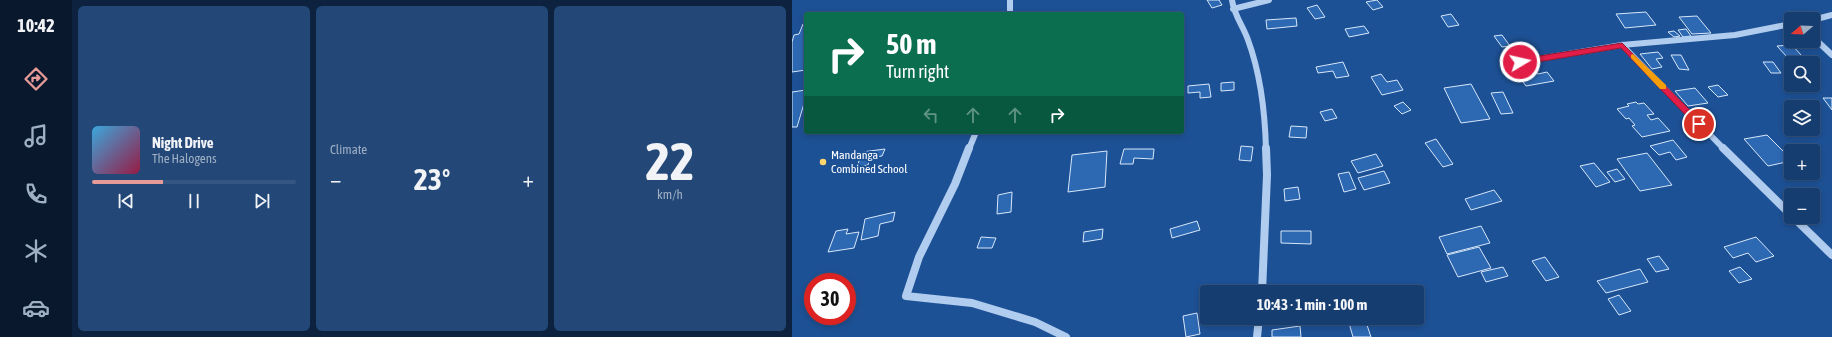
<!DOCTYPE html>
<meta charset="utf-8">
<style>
:root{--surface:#163d70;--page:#234878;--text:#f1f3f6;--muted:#9eaec3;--line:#355683;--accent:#e69b98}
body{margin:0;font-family:"Asap Condensed",sans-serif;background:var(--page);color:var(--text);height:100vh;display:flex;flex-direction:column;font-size:15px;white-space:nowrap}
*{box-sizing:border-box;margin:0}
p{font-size:13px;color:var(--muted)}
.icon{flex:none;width:22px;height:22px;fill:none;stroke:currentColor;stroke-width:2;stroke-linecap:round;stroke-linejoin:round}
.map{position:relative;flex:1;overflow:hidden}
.details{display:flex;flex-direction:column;gap:6px;padding:6px;background:#0c223e;width:720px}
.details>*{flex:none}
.top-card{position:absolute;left:12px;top:12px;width:380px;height:122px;border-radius:4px;box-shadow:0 2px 6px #0003,0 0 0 1px var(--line);background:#0b6e4f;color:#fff;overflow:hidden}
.needle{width:26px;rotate:251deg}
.controls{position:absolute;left:992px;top:12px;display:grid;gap:8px}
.controls a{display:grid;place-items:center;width:36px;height:36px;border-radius:4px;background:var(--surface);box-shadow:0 2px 6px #0003,0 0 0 1px var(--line);font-size:20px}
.speed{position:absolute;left:12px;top:273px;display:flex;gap:8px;font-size:20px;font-weight:700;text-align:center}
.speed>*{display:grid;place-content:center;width:52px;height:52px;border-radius:50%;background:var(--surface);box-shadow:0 2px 6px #0003,0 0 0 1px var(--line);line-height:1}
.speed .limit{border:6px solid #d22;background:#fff;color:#111}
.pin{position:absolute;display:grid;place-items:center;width:34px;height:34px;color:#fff;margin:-17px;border:2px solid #fff;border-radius:50%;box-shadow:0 1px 4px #0007}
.me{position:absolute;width:44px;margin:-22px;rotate:81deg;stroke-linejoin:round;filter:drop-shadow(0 0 3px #0008)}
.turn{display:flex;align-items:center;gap:14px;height:84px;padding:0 16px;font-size:18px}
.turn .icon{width:52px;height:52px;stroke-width:2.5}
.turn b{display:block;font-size:28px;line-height:34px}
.lanes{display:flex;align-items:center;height:38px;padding:0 16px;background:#0003;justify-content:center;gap:20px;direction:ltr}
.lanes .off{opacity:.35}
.big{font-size:30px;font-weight:700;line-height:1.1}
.details .tile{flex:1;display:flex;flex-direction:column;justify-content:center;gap:6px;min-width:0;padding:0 14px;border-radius:6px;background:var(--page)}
.details .dial{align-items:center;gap:0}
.dial b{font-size:52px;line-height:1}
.song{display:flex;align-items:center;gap:12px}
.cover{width:48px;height:48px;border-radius:6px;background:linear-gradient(135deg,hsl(200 70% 55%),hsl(340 70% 35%))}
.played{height:4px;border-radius:2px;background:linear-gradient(90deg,var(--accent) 35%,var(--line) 35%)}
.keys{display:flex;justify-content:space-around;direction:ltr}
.heat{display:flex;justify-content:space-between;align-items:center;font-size:22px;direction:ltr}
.details .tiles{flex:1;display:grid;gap:6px;grid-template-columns:repeat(3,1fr)}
.trip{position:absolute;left:408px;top:285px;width:224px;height:40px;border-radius:4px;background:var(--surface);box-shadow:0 2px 6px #0003,0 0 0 1px var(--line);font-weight:700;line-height:40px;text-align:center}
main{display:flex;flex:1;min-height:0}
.menu{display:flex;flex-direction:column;width:72px;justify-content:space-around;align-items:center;background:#09182d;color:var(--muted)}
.menu .icon{width:28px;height:28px}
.menu .selected{color:var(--accent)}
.menu b{font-size:18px;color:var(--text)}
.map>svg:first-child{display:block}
.building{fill:#2d68b2;stroke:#d7e7fa}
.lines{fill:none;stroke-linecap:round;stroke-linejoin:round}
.minor-far1{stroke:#b0ccef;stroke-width:6}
.minor{stroke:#b0ccef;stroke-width:8}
.route{fill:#e11d48;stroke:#92132f}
.slow{fill:#f59e0b}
.poi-dot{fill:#fed56f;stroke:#1d5195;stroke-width:1.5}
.labels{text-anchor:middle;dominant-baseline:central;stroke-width:4;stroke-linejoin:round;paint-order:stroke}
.poi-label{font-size:12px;fill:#fff;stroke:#1d5195;text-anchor:start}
</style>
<main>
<nav class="menu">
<b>10:42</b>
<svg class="icon selected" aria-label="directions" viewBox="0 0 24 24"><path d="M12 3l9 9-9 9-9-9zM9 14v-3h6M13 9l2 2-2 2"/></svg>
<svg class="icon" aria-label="music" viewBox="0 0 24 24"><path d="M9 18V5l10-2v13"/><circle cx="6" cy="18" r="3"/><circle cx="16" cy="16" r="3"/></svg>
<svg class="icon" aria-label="phone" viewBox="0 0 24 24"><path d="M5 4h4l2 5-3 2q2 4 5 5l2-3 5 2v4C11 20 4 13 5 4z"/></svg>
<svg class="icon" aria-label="climate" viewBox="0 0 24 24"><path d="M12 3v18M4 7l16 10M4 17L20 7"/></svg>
<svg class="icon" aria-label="car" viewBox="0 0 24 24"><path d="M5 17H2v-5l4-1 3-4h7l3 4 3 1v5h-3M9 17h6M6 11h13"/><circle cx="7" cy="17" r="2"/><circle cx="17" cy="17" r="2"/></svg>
</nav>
<section class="details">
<div class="tiles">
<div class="tile">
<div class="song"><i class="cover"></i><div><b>Night Drive</b><p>The Halogens</p></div></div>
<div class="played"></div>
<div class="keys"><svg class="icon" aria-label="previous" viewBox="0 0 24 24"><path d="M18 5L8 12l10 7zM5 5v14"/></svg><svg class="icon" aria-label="pause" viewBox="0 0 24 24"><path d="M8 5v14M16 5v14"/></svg><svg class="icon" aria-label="next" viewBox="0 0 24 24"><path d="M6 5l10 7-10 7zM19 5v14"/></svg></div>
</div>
<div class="tile"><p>Climate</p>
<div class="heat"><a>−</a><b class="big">23°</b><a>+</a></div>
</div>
<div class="tile dial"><b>22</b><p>km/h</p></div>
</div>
</section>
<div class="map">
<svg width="1040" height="337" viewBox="0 0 1040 337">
<rect width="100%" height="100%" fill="#1d5195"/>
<!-- building -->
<path class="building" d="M 415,0 L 427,0 L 430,5 L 420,8 Z
M 585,0 L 591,7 L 581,10 L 574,2 Z
M 525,5 L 533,17 L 523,19 L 515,8 Z
M 854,12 L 864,25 L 833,28 L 824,14 Z
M 659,14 L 667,25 L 656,27 L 649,16 Z
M 905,16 L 919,33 L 900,34 L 887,17 Z
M 504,18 L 505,26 L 475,29 L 474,20 Z
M 11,24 L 14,24 L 14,70 L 0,72 L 0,42 L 2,35 L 7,34 Z
M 572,26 L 577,33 L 557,37 L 553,29 Z
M 894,29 L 899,36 L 891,37 L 886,30 Z
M 882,31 L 888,36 L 882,37 L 876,32 Z
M 710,35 L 718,46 L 710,47 L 702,36 Z
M 1000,45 L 1010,56 L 995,57 L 985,46 Z
M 866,52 L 871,58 L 864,59 L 870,67 L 860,69 L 848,54 Z
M 879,55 L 889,55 L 897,70 L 887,69 Z
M 551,62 L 557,76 L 544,78 L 541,71 L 526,73 L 524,67 Z
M 971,62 L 981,62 L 989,73 L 979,73 Z
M 743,70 L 746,74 L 755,72 L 762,81 L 734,86 L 729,79 L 738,78 L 733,72 Z
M 589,74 L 595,82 L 605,80 L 611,90 L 590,95 L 579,77 Z
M 442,82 L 442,90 L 429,91 L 429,83 Z
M 417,84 L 419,97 L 408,98 L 408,92 L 396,93 L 396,86 Z
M 679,84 L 698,119 L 669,123 L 652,88 Z
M 926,85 L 936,95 L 926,97 L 916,87 Z
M 903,88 L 916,103 L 896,106 L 883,91 Z
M 14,90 L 14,97 L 5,127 L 0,127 L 0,92 Z
M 711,92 L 721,113 L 709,114 L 699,93 Z
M 1031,98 L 1040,98 L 1040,110 Z
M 611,102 L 619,110 L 610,114 L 602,106 Z
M 844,102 L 846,104 L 852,103 L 862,114 L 855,115 L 859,120 L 866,118 L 878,131 L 850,137 L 840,126 L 843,125 L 837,118 L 834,119 L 825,109 L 837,106 L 835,104 Z
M 540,109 L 545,118 L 533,121 L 528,112 Z
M 499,126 L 515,127 L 514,138 L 497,137 Z
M 975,135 L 999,159 L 999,161 L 976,166 L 952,139 Z
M 644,139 L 661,164 L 651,167 L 633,143 Z
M 881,140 L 895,157 L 884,160 L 878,152 L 867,155 L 858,146 Z
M 449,146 L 461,147 L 459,161 L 447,160 Z
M 93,149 L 90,156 L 78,158 L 76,165 L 65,167 L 70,152 Z
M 332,149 L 362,149 L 361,159 L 342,158 L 341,164 L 328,164 Z
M 315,151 L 313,187 L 276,192 L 280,155 Z
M 855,153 L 880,185 L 848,191 L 825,159 Z
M 584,154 L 591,166 L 566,173 L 559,161 Z
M 802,163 L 818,182 L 804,187 L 788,166 Z
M 825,169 L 833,179 L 823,182 L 815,172 Z
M 592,171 L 598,183 L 572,190 L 566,178 Z
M 557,172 L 564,189 L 552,192 L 546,174 Z
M 506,187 L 508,199 L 493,201 L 492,189 Z
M 702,190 L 710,201 L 679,210 L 673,199 Z
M 220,192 L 219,212 L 205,214 L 206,195 Z
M 103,212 L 101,221 L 88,224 L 86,236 L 69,240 L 73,219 Z
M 405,221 L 408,230 L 380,238 L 378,229 Z
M 689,226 L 698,243 L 655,254 L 647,237 Z
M 56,229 L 54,234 L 67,232 L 62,248 L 36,252 L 44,231 Z
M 311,229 L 310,239 L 291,242 L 292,232 Z
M 489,231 L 519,231 L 519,244 L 489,243 Z
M 189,237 L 204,238 L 200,248 L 185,248 Z
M 964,237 L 982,256 L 964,262 L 956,253 L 941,258 L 932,247 Z
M 687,247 L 699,268 L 666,277 L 655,255 Z
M 867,256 L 877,269 L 864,272 L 855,259 Z
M 753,257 L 767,277 L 754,281 L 740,261 Z
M 711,267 L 716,276 L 694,282 L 689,272 Z
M 948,267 L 960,279 L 947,283 L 937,271 Z
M 848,269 L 856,282 L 814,293 L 805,281 Z
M 827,295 L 839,311 L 827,315 L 816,299 Z
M 405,313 L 408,334 L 394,337 L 391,316 Z
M 573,319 L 579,337 L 561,337 L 557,323 Z
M 508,326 L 509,337 L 480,337 L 480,330 Z"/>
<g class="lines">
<!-- minor-far1 -->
<path class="minor-far1" d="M 218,0 L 218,14
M 440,0 C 442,15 451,26 456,40 C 469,75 473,112 474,149
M 441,9 L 477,0
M 1021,20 L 1040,15
M 1021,37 L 1040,55
M 830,45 L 932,149
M 728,62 L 830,45 L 943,35 L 999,24
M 177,149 L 184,132"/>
<!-- minor -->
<path class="minor" d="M 177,148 L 163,184 L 127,257 L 114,296 L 180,303 L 243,322 L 274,337
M 931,148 L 999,215
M 1001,217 L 1040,255
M 470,292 L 475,175 L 474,148
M 465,337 L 467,318"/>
</g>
<!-- route -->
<path class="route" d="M 830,43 L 910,122 L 910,126 L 904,126 L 829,48 L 728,65 L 724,62 L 728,59 Z"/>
<!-- slow -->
<path class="slow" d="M 841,54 L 874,85 L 874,89 L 868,89 L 839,58 L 839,55 Z"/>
<!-- markers -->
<circle class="poi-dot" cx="31" cy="162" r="4"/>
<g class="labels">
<!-- poi labels -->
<g class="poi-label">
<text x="39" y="155">Mandanga<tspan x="39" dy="14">Combined School</tspan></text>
</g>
</g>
</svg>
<div class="controls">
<a><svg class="needle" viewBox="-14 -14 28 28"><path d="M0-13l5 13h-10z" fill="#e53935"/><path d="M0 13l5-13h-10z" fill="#9eaec3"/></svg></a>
<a><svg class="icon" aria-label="search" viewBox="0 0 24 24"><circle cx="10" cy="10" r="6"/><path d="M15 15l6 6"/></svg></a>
<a><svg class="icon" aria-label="layers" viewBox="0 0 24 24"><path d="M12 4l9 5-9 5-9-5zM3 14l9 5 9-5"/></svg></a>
<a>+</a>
<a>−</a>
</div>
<div class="speed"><div class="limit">30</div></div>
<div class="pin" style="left:907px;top:124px;background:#d93025"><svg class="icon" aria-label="arrive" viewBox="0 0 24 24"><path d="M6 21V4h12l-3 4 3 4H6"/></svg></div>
<svg class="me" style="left:728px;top:62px" viewBox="-20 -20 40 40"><circle r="17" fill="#e11d48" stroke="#fff" stroke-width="3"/><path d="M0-11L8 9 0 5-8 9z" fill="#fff"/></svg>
<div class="trip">10:43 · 1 min · 100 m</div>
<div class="top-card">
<div class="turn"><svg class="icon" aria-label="right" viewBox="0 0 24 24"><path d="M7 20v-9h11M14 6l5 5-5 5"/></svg><div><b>50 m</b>Turn right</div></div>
<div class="lanes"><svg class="icon off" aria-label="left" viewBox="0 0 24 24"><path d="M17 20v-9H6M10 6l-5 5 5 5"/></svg><svg class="icon off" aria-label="ahead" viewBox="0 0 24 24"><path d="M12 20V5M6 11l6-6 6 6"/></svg><svg class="icon off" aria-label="ahead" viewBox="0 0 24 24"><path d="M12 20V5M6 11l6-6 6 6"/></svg><svg class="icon" aria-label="right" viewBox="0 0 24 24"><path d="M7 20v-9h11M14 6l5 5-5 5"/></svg></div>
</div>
</div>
</main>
